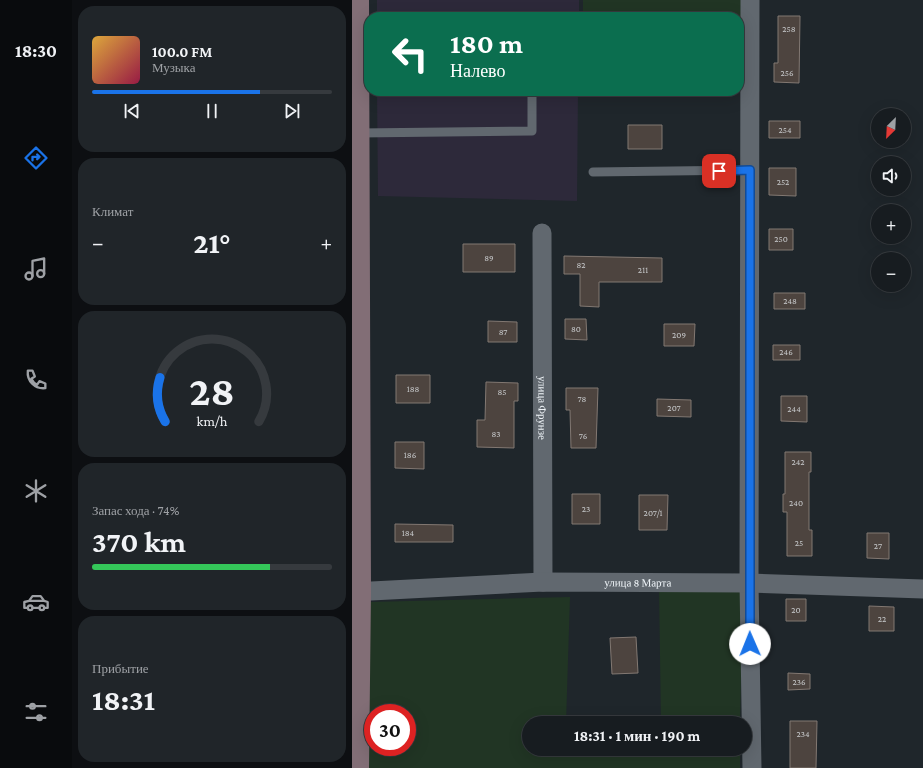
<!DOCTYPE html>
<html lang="ru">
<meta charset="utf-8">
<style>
:root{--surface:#171c20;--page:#202529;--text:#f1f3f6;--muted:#9ea1a5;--line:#363a3e;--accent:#1a73e8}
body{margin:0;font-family:"Crimson Pro",serif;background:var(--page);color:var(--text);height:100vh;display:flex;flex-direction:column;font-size:15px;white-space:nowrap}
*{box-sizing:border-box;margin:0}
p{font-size:13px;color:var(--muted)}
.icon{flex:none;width:22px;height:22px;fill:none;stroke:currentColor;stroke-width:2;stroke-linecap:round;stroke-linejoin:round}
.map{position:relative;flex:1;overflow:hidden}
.side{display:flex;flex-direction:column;gap:6px;padding:6px;background:#0d0f12;width:280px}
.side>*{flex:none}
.guide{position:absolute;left:12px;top:12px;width:380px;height:84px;border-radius:16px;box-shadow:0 4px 16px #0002,0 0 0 1px var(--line);background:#0b6e4f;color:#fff;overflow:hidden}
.needle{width:26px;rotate:204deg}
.tools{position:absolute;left:519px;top:108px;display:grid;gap:8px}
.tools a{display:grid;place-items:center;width:40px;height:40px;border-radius:50%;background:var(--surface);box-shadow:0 4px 16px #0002,0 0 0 1px var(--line);font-size:20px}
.speed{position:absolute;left:12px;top:704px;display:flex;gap:8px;font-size:20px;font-weight:700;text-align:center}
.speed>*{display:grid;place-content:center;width:52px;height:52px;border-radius:50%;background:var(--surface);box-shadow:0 4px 16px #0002,0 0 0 1px var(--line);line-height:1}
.speed .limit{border:6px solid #d22;background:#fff;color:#111}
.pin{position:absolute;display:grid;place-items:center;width:34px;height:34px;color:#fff;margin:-17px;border-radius:8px;box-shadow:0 2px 6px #0006}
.me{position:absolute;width:44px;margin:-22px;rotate:359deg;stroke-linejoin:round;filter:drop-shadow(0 0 3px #0008)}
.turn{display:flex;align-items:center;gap:14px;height:84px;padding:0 20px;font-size:18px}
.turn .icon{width:52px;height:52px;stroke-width:2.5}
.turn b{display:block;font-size:28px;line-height:34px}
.big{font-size:30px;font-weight:700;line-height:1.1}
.side .card{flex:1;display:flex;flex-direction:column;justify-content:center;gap:6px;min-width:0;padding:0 14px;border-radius:16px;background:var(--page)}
.side .dial{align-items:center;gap:0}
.dial svg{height:104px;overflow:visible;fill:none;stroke:var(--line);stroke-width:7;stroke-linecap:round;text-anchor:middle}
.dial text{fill:var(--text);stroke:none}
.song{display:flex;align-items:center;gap:12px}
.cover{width:48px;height:48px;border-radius:6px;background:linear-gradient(135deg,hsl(40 70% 55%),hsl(340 70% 35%))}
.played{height:4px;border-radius:2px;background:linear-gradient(90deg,var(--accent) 70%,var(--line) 70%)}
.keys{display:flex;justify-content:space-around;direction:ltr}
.heat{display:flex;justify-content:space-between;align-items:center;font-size:22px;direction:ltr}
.charge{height:6px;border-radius:3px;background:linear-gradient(90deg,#34c759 74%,var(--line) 0)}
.trip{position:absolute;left:170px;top:716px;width:230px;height:40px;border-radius:20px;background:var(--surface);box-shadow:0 4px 16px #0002,0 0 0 1px var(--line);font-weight:700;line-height:40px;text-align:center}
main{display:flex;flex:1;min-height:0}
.dock{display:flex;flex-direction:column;width:72px;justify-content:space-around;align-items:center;background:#090b0d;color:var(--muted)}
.dock .icon{width:28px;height:28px}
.dock .on{color:var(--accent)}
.dock b{font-size:18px;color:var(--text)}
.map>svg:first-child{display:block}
.education{fill:#2d293a}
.green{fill:#213524;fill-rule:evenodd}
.building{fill:#4d443f;stroke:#827872}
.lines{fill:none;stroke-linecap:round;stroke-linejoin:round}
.lane{stroke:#61686f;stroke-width:9}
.street{stroke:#61686f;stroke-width:19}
.secondary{stroke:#826e76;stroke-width:22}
.route-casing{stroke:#114b97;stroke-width:10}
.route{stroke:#1a73e8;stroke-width:7}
.labels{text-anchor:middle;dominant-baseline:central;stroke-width:3;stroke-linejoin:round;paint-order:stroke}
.number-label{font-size:9px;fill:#c6c8ca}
.street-label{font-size:11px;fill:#eff4f8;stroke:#0b0e11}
</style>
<main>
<nav class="dock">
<b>18:30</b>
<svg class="icon on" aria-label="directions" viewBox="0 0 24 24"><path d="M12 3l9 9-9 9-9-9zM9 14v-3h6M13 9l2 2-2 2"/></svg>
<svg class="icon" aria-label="music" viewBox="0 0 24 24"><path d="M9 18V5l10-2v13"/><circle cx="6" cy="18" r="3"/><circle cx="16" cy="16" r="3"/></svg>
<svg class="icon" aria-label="phone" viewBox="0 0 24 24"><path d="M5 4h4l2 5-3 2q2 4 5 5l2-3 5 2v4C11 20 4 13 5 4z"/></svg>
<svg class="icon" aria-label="climate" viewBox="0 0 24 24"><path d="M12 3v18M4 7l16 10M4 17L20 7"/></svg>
<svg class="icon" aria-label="car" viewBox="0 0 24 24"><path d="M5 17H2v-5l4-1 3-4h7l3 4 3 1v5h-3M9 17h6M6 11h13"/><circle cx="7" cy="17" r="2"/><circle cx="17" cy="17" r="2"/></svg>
<svg class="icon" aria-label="filters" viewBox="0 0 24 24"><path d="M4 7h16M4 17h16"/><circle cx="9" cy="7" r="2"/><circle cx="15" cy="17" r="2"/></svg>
</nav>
<section class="side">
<div class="card">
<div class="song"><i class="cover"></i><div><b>100.0 FM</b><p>Музыка</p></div></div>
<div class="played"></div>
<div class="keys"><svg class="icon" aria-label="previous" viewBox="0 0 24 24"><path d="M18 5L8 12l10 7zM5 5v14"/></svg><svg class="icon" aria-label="pause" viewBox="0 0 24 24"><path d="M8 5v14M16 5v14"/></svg><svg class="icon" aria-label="next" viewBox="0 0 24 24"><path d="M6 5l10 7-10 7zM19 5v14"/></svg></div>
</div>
<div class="card"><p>Климат</p>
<div class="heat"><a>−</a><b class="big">21°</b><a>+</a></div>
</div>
<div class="card dial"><svg viewBox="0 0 100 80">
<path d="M14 69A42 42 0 1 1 86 69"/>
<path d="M14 69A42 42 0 0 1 10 35" stroke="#1a73e8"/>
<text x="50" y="56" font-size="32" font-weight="700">28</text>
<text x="50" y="72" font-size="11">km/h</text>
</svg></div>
<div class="card"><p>Запас хода · 74%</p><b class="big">370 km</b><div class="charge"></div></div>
<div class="card"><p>Прибытие</p><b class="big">18:31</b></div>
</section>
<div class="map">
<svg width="571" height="768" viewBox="0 0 571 768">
<rect width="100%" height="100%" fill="#1f262b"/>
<!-- education -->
<path class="education" d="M 25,0 L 227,0 L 227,17 L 25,17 Z
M 25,91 L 226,91 L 225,201 L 26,196 Z"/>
<!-- green -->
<path class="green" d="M 231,0 L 389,0 L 390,50 L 387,49 L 387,17 L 231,17 Z
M 307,588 L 391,592 L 388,723 L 309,723 Z
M 218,597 L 214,723 L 177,723 L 177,749 L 388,749 L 388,768 L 13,768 L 18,602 ZM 21,713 L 55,713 L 55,747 L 21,747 Z"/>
<!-- building -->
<path class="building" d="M 426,16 L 448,16 L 447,83 L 422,82 L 422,63 L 426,63 Z
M 417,121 L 448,121 L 448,138 L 417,138 Z
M 276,125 L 310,125 L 310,149 L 276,149 Z
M 417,168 L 444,168 L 444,196 L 417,195 Z
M 417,229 L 441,229 L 441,250 L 417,250 Z
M 111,244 L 163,244 L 163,272 L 111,272 Z
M 212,256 L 310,258 L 310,282 L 247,282 L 247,307 L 228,306 L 228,274 L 212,274 Z
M 422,293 L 453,293 L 453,309 L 422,309 Z
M 213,319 L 234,319 L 235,340 L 213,339 Z
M 136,321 L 165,322 L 165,342 L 136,342 Z
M 312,324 L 343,324 L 342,346 L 312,346 Z
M 421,345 L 448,345 L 448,360 L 421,360 Z
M 44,375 L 78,375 L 78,403 L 44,403 Z
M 134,382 L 166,383 L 166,401 L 162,401 L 162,448 L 125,447 L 125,420 L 133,420 Z
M 214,388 L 246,388 L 244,448 L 219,448 L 218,410 L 214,410 Z
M 429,396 L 455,396 L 455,422 L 429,421 Z
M 305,399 L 339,400 L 339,417 L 305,416 Z
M 43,442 L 72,442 L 72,469 L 43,468 Z
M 433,452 L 459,452 L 459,472 L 457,472 L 457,530 L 460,530 L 460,556 L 435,556 L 435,512 L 431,512 L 431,494 L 433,494 Z
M 220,494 L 248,494 L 248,524 L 220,524 Z
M 287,495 L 316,495 L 315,530 L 287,530 Z
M 43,524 L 101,525 L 101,542 L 43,542 Z
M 515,533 L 537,533 L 537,559 L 515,558 Z
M 434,599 L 454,599 L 454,621 L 434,621 Z
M 517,606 L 542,607 L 542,631 L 517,631 Z
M 284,637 L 286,673 L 260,674 L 258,638 Z
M 436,673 L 458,674 L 458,689 L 436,690 Z
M 438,721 L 465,721 L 464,768 L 438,768 Z"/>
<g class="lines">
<!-- lane -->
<path class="lane" d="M 7,133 L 180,131 L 180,91
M 241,172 L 398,170"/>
<!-- street -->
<g class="street">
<path d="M 398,0 L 397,583 L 400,768"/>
<path id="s1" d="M 190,233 L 191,582"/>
<path id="s2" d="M 0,592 L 191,582 L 397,583 L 571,589"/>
</g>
<!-- secondary -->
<path class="secondary" d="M 6,768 L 8,592 L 6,0"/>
</g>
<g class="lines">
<defs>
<path id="route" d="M 367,171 L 398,170 L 398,644"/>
</defs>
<!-- route casing -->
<use href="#route" class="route-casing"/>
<!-- route -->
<use href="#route" class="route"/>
</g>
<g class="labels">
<!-- number labels -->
<g class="number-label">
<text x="437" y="29">258</text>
<text x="435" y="73">256</text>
<text x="433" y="130">254</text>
<text x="431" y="182">252</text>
<text x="429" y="239">250</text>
<text x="137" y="258">89</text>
<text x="229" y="265">82</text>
<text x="291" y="270">211</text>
<text x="438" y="301">248</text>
<text x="224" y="329">80</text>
<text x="151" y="332">87</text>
<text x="327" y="335">209</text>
<text x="434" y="352">246</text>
<text x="61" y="389">188</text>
<text x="150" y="392">85</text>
<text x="230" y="399">78</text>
<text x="322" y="408">207</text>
<text x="442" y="409">244</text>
<text x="144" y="434">83</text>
<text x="231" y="436">76</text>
<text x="58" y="455">186</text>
<text x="446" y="462">242</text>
<text x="444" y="503">240</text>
<text x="234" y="509">23</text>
<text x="301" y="513">207/1</text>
<text x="56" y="533">184</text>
<text x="447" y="543">25</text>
<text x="526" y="546">27</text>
<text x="444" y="610">20</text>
<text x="530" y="619">22</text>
<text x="447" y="682">236</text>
<text x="451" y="734">234</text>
</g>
<!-- street labels -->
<g class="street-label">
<text stroke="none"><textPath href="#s1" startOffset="175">улица Фрунзе</textPath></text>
<text stroke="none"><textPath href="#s2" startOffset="286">улица 8 Марта</textPath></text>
</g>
</g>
</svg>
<div class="tools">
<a><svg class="needle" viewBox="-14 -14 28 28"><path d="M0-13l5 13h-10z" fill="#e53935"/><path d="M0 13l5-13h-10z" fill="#9ea1a5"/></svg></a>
<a><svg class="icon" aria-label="sound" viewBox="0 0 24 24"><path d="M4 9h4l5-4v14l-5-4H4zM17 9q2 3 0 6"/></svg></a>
<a>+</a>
<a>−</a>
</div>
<div class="speed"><div class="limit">30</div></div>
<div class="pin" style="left:367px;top:171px;background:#d93025"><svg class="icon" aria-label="arrive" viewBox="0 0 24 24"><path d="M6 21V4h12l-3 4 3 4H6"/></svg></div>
<svg class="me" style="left:398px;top:644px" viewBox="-20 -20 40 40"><circle r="19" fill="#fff"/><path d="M0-13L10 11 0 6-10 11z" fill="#1a73e8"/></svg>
<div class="trip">18:31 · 1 мин · 190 m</div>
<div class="guide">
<div class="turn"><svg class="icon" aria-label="left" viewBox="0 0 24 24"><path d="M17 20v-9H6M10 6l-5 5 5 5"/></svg><div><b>180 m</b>Налево</div></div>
</div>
</div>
</main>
